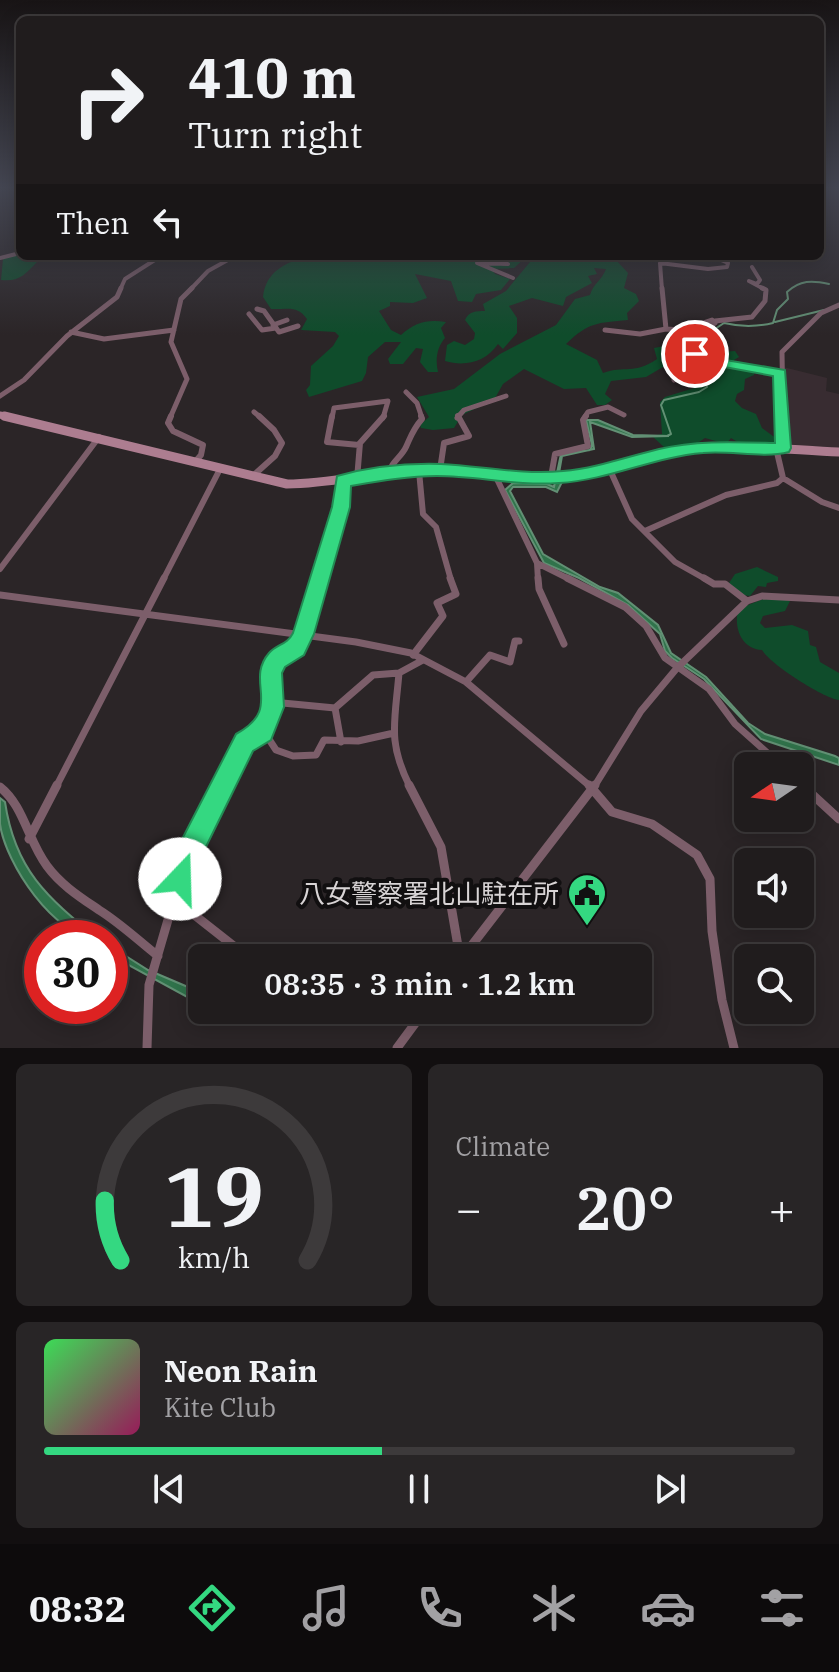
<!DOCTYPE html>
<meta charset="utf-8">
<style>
:root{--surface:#201c1d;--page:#282526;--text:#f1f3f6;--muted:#a2a1a4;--line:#3d3a3b;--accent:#34d881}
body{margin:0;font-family:"IBM Plex Serif","Noto Sans JP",serif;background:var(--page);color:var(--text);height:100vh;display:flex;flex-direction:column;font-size:30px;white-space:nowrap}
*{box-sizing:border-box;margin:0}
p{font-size:26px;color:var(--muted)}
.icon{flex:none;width:44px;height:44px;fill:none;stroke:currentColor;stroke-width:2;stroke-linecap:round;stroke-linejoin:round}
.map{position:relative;height:1048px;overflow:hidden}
.details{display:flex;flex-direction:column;gap:16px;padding:16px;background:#120f10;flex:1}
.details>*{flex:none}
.top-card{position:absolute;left:16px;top:16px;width:808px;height:244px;border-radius:12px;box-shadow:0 4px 20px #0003,0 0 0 2px var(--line);background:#201c1d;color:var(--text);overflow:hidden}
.needle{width:52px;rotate:257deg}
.fabs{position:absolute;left:734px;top:752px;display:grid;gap:16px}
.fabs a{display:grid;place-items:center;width:80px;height:80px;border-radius:12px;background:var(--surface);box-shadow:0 4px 20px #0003,0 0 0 2px var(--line);font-size:40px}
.speed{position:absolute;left:24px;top:920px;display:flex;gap:16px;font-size:40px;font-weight:700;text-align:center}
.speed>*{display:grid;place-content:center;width:104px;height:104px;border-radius:50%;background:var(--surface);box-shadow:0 4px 20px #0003,0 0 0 2px var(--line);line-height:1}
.speed .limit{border:12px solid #d22;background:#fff;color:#111}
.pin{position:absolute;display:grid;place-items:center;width:68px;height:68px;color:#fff;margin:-34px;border:4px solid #fff;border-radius:50%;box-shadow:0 2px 8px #0007}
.me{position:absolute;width:88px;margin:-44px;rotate:21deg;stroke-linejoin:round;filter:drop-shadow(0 0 6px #0008)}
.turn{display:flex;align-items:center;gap:28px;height:168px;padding:0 40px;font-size:36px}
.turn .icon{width:104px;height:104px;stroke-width:2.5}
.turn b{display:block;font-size:56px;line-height:68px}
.then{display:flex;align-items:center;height:76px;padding:0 40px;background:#0003;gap:16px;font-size:30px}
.big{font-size:60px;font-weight:600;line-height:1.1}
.details .tile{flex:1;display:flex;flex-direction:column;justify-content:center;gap:12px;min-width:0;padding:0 28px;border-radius:12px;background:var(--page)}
.details .dial{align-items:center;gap:0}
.dial svg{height:208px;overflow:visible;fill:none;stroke:var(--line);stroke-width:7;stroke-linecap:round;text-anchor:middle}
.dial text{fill:var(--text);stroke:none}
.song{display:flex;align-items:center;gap:24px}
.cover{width:96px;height:96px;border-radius:12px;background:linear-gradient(135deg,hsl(130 70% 55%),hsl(330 70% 35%))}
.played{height:8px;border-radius:4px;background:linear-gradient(90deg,var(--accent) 45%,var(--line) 45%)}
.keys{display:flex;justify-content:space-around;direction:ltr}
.heat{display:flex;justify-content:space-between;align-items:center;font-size:44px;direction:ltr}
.details .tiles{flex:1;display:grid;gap:16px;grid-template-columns:1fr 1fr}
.tile:last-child{grid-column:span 2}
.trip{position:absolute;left:188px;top:944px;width:464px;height:80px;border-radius:12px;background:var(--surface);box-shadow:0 4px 20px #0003,0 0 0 2px var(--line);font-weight:600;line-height:80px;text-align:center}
.tab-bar{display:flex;height:128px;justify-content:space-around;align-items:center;background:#0d0b0c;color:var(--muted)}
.tab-bar .icon{width:56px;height:56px}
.tab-bar .on{color:var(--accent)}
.tab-bar b{font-size:36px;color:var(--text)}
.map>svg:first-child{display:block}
.built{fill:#382c31}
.green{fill:#0f4c2b}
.water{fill:#30734b;stroke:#629074;stroke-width:2}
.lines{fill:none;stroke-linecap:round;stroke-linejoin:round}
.stream{stroke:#629074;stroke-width:2}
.street-far4{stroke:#7c5e6a;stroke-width:4}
.street-far3{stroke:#7c5e6a;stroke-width:5}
.street-far2{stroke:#7c5e6a;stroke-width:6}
.street-far1{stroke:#7c5e6a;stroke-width:7}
.street{stroke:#7c5e6a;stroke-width:9}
.secondary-far1{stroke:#ad7d90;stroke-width:7}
.secondary{stroke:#ad7d90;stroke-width:9}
.route{fill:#34d881;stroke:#228c54;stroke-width:2}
.labels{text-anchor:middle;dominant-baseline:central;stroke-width:8;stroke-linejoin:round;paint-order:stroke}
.near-poi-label{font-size:26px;fill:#d8d4d5;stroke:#110f10;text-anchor:end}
</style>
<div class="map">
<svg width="839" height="1048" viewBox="0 0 839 1048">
<rect width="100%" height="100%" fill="#2b2527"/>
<!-- built -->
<path class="built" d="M 783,367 L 827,378 L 826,391 L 839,394 L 839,449 L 786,444 L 789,418 Z"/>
<!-- green -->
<path class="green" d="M 20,253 L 20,256 L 73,256 L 37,262 C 25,274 20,282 1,280 L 3,259 Z
M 308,256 L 523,256 L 524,259 L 514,268 L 492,269 L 495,274 L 510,279 L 501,290 L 476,294 L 472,302 L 458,301 L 451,281 L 415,274 L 427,298 L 413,303 L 390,302 L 390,306 L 379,311 L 391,330 L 401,335 C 415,322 428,319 446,322 L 441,328 L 445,338 C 437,347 435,360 438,372 L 428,372 L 420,362 L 423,349 L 416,348 L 403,364 L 390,364 L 388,359 L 401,342 L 385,342 L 368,357 L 366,373 L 362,381 L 309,397 L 306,390 L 310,385 L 311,366 L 333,346 L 339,336 L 335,332 L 301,330 L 307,319 C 297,304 286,310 271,309 L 263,297 C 266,271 285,263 308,256 Z
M 527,256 L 553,256 L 563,262 L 564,256 L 630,256 L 616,260 L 628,273 L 624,288 L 636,294 L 639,301 L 627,313 L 628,320 C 597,323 589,322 566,344 L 597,360 L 603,373 C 625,365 634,375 657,359 L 654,348 L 675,344 L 680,339 L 693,342 L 695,346 L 689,353 L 695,359 L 720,361 L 720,352 L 735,351 L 739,357 L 734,360 L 734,367 L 754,372 L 754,375 L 745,379 L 744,390 L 737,394 L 735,401 L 742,408 L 756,414 L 762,428 L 777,439 L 776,444 L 741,444 L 731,438 L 726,444 L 705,438 L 696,444 L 665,448 L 652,436 L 662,434 L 660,402 L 665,397 L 707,384 L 676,355 L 672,360 L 674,367 L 663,367 L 646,377 L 611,381 L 605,394 L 612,400 L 605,405 L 597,405 L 586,388 L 564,389 L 524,369 L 503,384 L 494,400 L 462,415 L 454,428 L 433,430 L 421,428 L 420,425 L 429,417 L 417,397 L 454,389 L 500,354 L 556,325 L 575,299 L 590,295 C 593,284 602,280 606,269 L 594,268 L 597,274 L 588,276 L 592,283 L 566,297 L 563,306 L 532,298 L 509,306 L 517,318 L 517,333 L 503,349 L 498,344 C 486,362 465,367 445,361 L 447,345 L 454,341 L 465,345 L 474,339 L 475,333 L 465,320 C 469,311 476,311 485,311 L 483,304 L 506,291 L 530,262 Z
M 757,567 L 778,577 L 778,581 L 767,583 L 766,587 L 758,586 L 750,596 L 743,595 L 729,583 L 735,574 Z
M 771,596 L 790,601 L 785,611 L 763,616 L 760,623 L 765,628 L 792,625 L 808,631 L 810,645 L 816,647 L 820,662 L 839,673 L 839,700 C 823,698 770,664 762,650 C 740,648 734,627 738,609 Z"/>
<!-- water -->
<path class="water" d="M 586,420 L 598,420 L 633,435 L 669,436 L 632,437 L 590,422 L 594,449 L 562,456 L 559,473 L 562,482 L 557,492 L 546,487 L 513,487 L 510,491 L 543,554 L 600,587 L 618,593 L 658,625 L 671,653 L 706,677 L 748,723 L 765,734 L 835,756 L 839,758 L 839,765 L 761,739 L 704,679 L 672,658 L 665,651 L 660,634 L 628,605 L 579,578 L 544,563 L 505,490 L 513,483 L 547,484 L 554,487 L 561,454 L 590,450 L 592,445 Z
M 0,798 L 5,802 C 15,870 47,897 97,938 C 55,938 5,863 0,824 C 0,816 0,807 0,798 Z
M 110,946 L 148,970 L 202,993 L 202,1005 L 110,955 Z"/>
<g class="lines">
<!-- stream -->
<path class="stream" d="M 775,322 L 824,310
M 698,355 L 706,350 L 700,339 L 724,323 C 741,327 756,327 773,323 L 777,310 L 788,299 L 787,292 C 800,280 812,280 829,284
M 667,436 L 671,434 L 661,405 L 664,400 L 699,392 L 707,387 L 703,377 L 685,363 L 684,360 L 689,358"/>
<!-- street-far4 -->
<path class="street-far4" d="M 487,256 L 508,264 L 477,263 L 513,278
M 0,258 L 20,253
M 752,267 L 760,280 L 757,284 L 749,281 L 766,290
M 120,290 L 125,279 L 161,256
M 190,290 L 208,271 L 235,256
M 662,290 L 660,263 L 708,269 L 727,267 L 728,263 L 712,256"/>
<!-- street-far3 -->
<path class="street-far3" d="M 662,288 L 666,329 L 682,330 L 712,320 L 715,323 L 696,336 L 695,342 L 701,350 L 695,354 L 697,358 L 780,373
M 257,309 L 264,311 L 279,332 L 298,326
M 249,314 L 262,330 L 276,328
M 715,321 L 752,317 L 765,301 L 766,290 L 762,288
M 273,325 L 287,320
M 605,330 L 640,334 L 666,329
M 71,332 L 104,339 L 174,330
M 674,380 L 679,377 L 670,365 L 671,359 L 696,355
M 406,392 L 417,403 L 422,418
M 0,396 L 24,380 L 67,336 L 117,297 L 121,288
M 254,412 L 261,418
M 170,418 L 187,379 L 171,342 L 181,299 L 192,288
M 332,418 L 334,408 L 388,401 L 383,418
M 457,418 L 464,410 L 506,396
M 584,418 L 588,412 L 608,407 L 624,415
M 783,418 L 782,352 L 821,313 L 839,305"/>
<!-- street-far2 -->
<path class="street-far2" d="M 171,416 L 168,423 L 173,431 L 203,445 L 201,455 L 195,462
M 332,416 L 327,442 L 359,445
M 783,416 L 783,448
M 776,448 L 783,478 L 822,502 L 839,508
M 440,470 L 444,443 L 469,436 L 458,416
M 610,470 L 632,519 L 675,562 L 707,580
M 419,471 L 423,514 L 436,527 L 451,580
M 255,474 L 275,456 L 282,443 L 274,430 L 259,416
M 389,474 C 391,461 401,458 406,447 C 411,436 413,429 422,419 L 421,416
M 496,477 L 537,563 L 571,580
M 551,477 L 555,454 L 588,446 L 583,420 L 586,416
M 357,479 L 360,443 L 384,416
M 645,531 L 726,495 L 777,483 L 783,478
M 537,563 L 538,580
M 0,569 L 99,437
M 163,580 L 220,469
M 319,580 L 341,507 L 343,481"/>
<!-- street-far1 -->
<path class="street-far1" d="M 538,578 L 539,589 L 564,644
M 567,578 L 625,607 L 646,626 L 665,658 L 709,689 L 735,724 L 782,766
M 704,578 L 714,584 L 725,584 L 747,601
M 0,595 L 356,642 L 411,653 L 466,682 L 591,787
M 413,655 L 443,616 L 437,603 L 456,594 L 450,578
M 399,673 C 395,722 387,741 410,787
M 466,682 L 490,655 L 510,662 L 515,641 L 519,641
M 272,702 L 335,708 L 373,675 L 399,673 L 423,660
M 335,708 L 341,742
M 263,730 L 276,750 L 293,756 L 316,755 L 324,740 L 358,741 L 394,733
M 800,783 L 804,787
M 56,787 L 164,578
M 222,787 L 244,742 L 267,721 L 271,711 L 271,670 L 281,656 L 300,640 L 320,578
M 594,787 L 641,711 L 677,668 L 747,601 L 762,596 L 839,600"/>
<!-- street -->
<path class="street" d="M 409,785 L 441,847 L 460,958
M 589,785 L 612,812 L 652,824 L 697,855 L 710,879 L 712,931 L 722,1000 L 734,1048
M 802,785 L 839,819
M 0,787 C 24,806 28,841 47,866 C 61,885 80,897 99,910 C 120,923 139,941 158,956
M 29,839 L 57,785
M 174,899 L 249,958
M 462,958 L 595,785
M 402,1010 L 417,1020
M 147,1048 L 149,985 L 186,858 L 223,785
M 397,1048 L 425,1010"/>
<!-- secondary-far1 -->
<path class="secondary-far1" d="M 0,415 L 13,418"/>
<!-- secondary -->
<path class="secondary" d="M 4,416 L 287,484 C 338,484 388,468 439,470 C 480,472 519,479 561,477 C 611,474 655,450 704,447 C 749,445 795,450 839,452"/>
</g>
<!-- sky -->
<linearGradient id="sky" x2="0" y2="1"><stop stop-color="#181415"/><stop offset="0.56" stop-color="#444652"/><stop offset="1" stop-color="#444652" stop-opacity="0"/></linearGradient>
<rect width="839" height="335" fill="url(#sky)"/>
<!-- route -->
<path class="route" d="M 695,350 L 708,357 L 785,370 L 791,448 L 789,452 C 762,459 731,450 703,453 C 654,457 609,480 559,483 C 515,486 478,476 437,476 C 408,476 380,481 351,486 L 350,507 L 314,634 L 304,655 L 285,667 L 282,673 L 284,707 L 271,740 L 253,751 L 199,861 L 190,888 L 180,892 L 171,888 L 167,879 L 177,849 L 236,734 C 284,708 244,682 269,653 C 277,644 287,645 293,633 L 332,507 L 337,476 C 369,467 408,463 441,464 C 482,466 521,475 563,471 C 596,468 626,457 659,449 C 697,440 736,442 775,443 L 773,376 L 692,361 L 688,354 Z"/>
<!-- icons -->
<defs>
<symbol id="civic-pin" viewBox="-11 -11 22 30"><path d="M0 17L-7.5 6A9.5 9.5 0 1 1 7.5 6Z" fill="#34d881" stroke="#110f10"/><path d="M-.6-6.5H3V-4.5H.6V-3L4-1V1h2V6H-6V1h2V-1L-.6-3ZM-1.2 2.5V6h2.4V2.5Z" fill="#111"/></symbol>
</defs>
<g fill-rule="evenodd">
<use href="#civic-pin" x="565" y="871" width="44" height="60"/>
</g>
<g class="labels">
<!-- near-poi labels -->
<g class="near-poi-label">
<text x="559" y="893">八女警察署北山駐在所</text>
</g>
</g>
</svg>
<div class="fabs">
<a><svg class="needle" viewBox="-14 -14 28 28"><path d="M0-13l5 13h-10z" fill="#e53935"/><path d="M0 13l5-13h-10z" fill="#a2a1a4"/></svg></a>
<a><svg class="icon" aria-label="sound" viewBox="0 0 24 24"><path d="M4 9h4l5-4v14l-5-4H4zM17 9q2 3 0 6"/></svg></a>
<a><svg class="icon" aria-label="search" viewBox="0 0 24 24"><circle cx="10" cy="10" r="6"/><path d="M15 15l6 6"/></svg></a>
</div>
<div class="speed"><div class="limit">30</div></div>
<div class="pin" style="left:695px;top:354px;background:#d93025"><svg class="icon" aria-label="arrive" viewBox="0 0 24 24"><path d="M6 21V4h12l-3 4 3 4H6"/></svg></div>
<svg class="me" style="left:180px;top:879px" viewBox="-20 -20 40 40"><circle r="19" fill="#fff"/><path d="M0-13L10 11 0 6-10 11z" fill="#34d881"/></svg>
<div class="trip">08:35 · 3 min · 1.2 km</div>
<div class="top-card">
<div class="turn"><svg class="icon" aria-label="right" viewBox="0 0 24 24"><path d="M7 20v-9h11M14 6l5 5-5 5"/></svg><div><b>410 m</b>Turn right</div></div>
<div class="then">Then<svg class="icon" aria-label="left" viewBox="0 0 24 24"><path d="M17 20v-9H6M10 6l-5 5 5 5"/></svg></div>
</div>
</div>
<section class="details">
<div class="tiles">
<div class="tile dial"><svg viewBox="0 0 100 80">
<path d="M14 69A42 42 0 1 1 86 69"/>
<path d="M14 69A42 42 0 0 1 8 46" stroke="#34d881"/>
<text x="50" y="56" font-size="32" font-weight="700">19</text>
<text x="50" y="72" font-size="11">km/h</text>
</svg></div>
<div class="tile"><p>Climate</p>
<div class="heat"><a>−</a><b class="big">20°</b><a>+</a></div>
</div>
<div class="tile">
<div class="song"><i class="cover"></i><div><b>Neon Rain</b><p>Kite Club</p></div></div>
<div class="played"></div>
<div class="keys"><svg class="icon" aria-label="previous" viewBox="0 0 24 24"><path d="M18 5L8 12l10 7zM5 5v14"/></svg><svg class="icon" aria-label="pause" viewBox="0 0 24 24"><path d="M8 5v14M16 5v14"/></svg><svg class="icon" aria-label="next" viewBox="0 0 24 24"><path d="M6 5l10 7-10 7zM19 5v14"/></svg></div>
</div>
</div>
</section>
<nav class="tab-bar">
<b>08:32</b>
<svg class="icon on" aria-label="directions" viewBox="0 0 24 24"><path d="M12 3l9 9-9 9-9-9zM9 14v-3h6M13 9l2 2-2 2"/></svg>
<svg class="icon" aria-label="music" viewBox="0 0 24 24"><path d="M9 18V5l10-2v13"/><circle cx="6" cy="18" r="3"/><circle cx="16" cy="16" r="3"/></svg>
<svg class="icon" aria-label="phone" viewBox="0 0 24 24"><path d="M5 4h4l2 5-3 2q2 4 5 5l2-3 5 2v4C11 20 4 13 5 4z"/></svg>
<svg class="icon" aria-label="climate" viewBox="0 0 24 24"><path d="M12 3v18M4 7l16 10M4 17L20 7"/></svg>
<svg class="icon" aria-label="car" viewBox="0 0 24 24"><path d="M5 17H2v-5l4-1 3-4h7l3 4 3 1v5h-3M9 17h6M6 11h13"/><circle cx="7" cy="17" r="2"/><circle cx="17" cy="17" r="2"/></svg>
<svg class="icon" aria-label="filters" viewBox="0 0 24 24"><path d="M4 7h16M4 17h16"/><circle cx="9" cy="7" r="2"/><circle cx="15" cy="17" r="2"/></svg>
</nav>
